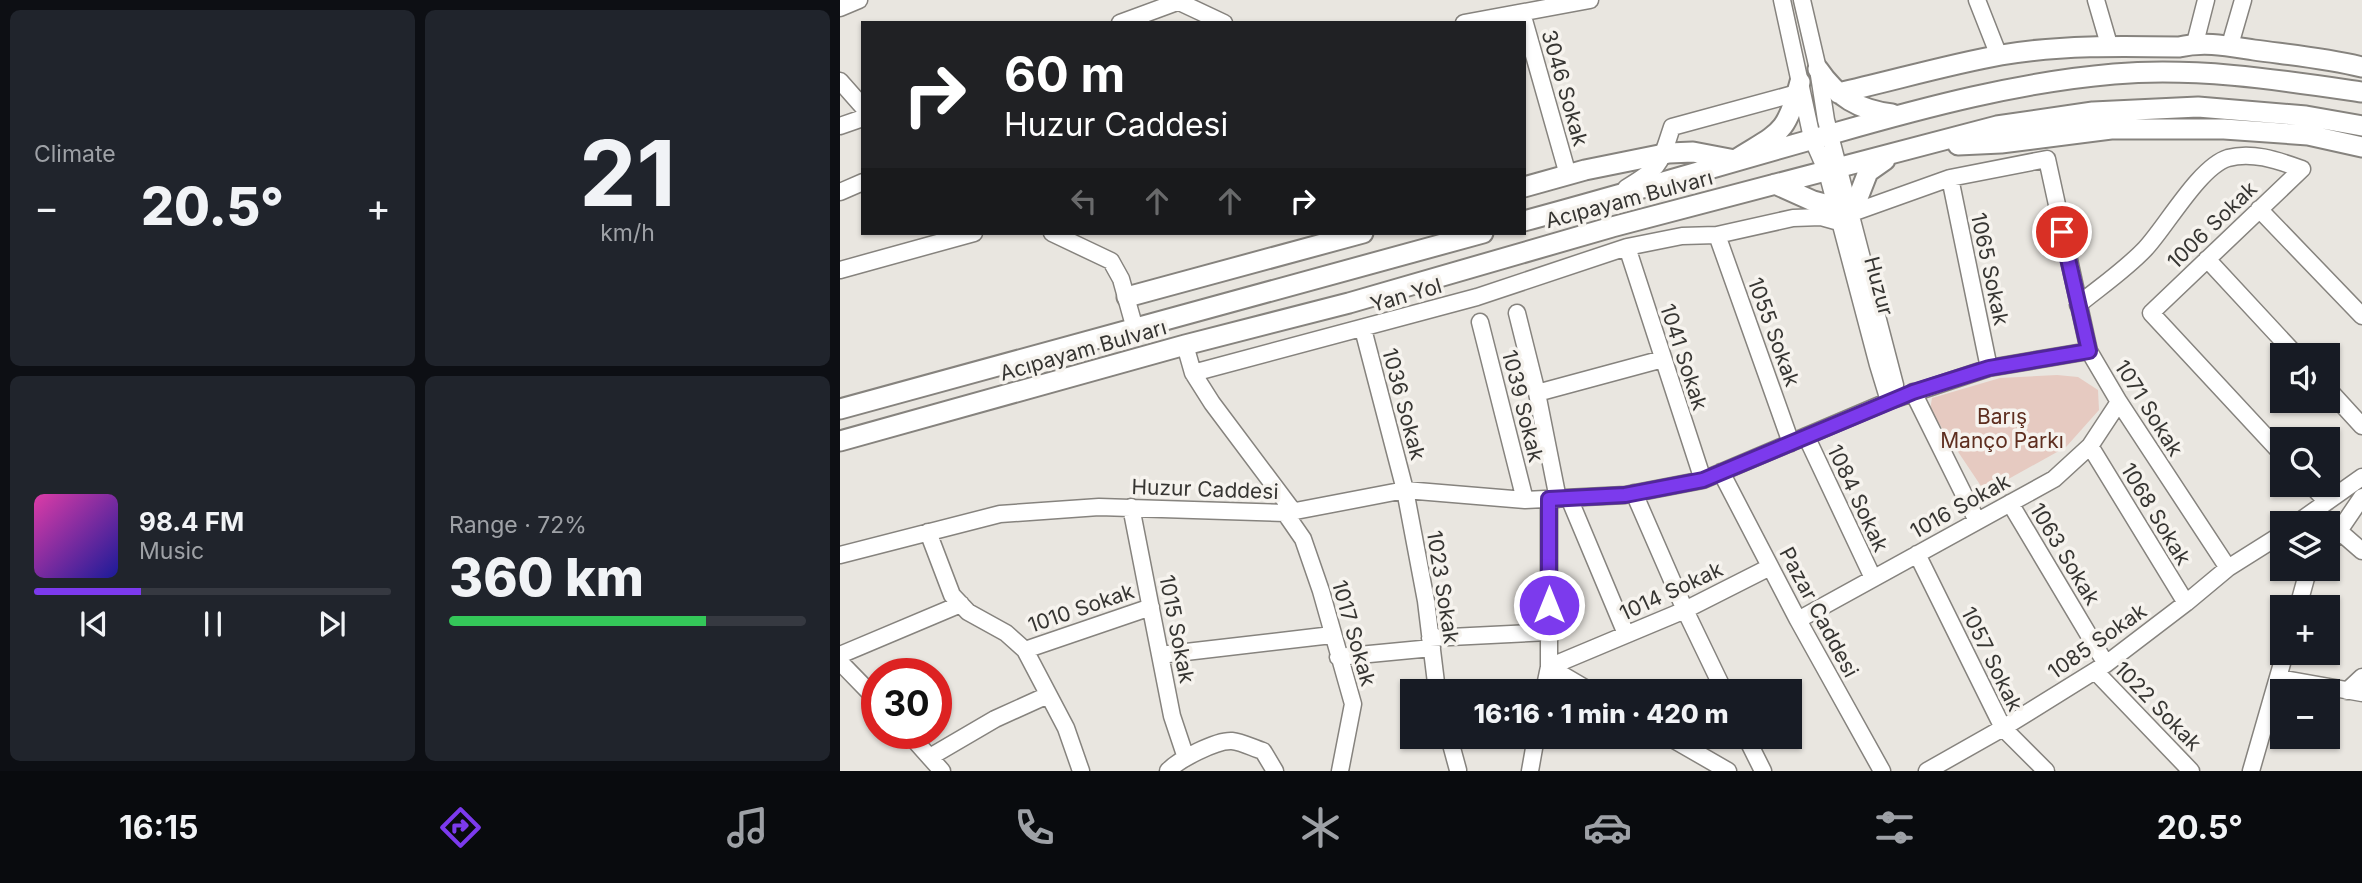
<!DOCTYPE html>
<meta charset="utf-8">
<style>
:root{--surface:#171b24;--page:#20242c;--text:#f1f3f6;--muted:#9ea1a6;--line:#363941;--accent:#7c3aed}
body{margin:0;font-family:Inter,sans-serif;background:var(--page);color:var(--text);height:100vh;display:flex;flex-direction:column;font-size:26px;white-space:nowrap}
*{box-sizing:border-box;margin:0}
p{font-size:23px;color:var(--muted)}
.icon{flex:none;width:38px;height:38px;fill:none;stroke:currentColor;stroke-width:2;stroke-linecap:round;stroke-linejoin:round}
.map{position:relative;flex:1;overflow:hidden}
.sheet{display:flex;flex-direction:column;gap:10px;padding:10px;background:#0d0f14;width:840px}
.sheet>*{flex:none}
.guide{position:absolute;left:21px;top:21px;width:665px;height:214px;border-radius:0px;box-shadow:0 2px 5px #0004;background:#202124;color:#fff;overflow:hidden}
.buttons{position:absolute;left:1430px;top:343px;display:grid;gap:14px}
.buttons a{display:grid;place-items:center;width:70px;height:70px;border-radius:0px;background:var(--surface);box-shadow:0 2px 5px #0004;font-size:35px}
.speed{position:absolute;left:21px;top:658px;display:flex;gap:14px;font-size:35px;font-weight:700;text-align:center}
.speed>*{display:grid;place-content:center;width:91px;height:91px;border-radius:50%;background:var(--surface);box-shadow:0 2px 5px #0004;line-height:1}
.speed .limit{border:10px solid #d22;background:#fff;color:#111}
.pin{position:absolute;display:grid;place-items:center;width:60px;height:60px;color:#fff;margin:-30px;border:4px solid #fff;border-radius:50%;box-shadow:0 2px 7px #0007}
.me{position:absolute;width:77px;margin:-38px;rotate:0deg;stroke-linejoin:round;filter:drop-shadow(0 0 5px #0008)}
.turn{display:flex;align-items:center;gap:24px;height:147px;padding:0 28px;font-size:32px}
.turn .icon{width:91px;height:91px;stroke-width:2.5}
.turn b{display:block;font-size:49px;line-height:60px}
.lanes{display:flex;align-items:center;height:66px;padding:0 28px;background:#0003;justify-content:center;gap:35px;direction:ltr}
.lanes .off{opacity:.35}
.big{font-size:52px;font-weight:800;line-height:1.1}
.sheet .card{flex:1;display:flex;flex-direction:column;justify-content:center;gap:10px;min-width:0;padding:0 24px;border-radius:10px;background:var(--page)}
.sheet .dial{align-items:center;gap:0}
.dial b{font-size:91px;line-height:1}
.song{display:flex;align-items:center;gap:21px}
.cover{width:84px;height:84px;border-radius:10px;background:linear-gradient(135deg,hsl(320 70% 55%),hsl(240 70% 35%))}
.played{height:7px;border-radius:4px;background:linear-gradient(90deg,var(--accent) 30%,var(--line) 30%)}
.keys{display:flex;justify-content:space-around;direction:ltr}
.heat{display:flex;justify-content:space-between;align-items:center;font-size:38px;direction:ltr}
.charge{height:10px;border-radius:5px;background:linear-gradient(90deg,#34c759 72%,var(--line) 0)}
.sheet .tiles{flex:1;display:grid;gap:10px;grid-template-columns:repeat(2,1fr)}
.trip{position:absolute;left:560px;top:679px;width:402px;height:70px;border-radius:0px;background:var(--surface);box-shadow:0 2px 5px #0004;font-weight:800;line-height:70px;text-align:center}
.tab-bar{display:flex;height:112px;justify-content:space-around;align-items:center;background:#090b0e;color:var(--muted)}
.tab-bar .icon{width:49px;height:49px}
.tab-bar .active{color:var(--accent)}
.tab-bar b{font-size:32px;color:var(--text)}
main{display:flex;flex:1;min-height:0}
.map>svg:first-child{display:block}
.green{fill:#e6cac1}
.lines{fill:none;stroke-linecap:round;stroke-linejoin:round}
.minor-casing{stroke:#86837e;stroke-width:19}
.major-casing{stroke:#86837e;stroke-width:23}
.minor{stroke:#fff;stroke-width:16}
.major{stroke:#fff;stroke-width:19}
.route-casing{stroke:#51269a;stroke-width:18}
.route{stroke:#7c3aed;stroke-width:12}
.labels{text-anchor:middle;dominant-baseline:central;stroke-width:7;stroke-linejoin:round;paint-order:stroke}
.street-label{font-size:21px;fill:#363532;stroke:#f6f3ee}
.park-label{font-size:21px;fill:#5e2e1f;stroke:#f6f3ee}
</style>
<main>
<section class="sheet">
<div class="tiles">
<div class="card"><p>Climate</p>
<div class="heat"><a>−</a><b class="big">20.5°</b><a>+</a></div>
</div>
<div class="card dial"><b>21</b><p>km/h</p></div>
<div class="card">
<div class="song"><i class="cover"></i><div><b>98.4 FM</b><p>Music</p></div></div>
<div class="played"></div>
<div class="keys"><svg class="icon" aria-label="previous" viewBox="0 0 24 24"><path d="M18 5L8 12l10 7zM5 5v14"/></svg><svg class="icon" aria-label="pause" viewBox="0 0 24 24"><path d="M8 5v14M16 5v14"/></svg><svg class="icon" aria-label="next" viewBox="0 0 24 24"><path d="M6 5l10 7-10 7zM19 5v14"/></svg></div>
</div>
<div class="card"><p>Range · 72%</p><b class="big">360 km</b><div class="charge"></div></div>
</div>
</section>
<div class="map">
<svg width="1522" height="771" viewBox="0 0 1522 771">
<rect width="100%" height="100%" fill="#e9e6e0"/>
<!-- green -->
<path class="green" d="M 1217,375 L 1238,377 L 1258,390 L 1259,410 L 1226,447 L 1145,492 L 1090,410 L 1092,398 L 1160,378 Z"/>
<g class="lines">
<defs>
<path id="minor" d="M 335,0 L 384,23
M 942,0 L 972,138 L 987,172 L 1038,365 L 1049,401
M 962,0 L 978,69 L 986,120 L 1055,385
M 1137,0 L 1159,56
M 1256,0 L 1270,48
M 0,8 L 19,0
M 682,13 L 728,175
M 280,23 L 337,2
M 624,23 L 750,0
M 1355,43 L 1366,0
M 1390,45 L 1403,0
M 0,81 L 23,107
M 0,126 L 23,118
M 1110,178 L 1149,368
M 786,188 C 822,166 819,166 832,127 L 957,93
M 0,192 L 23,182
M 1419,209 L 1522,316
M 1012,213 L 1110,178 L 1207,159 L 1249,351 L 1279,402 L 1388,568
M 212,233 L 271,261 L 281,279 L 295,329
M 877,235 L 951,443
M 787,247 L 863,480
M 1367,259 L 1456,355
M 0,270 L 134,233
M 1238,305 C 1260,287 1285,270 1305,249 C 1326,227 1359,167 1388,158 C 1413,151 1439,161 1462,169 L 1311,313 L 1442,454
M 677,313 L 697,393 L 718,499
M 640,322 L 685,500
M 523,329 L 565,490 L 586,601 L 597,691
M 345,345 L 353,373 L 372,403 L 453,511
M 353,373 L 637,297 L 787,247 L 842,236 L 877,235 L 953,218 L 981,217 L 999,222
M 1488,389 L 1522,426
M 1073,392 L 1137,521
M 697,393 L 823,359
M 966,436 L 1033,578
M 1250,446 L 1346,603
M 881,472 L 958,620 L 1042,771
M 1471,485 L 1487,502
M 794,493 L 845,610 L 884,691
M 729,498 L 786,634
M 1170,503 L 1266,664
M 291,507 L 332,716 L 346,758
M 445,513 L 463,539 L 481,591 L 513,704 L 500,771
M 1457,523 L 1522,477
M 1499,531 L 1522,551
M 88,532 L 112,595 L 128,612 L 166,633 L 185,650 L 226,728 L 241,771
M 1488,547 L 1522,497
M 1077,554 L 1163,728 L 1206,771
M 0,555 L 160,514 L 259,507 L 445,513 L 565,490 L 685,500 L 785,495 L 863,480 L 1049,401 L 1149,368 L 1249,351
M 1458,607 L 1466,578 L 1472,569
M 958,620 L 1214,479 L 1250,446 L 1279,402
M 590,638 L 709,632
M 185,650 L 311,607
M 0,655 L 121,604
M 320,655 L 492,635
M 498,657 L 592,648
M 0,662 L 37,700
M 709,667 L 845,610 L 930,567
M 709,667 L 750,691
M 1255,671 L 1351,771
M 1438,678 L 1522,693
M 704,691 L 709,667 L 709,499
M 1507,691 L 1522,677
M 68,733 L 102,771
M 609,737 L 618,770
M 829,737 L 888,771
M 906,737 L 923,771
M 90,757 L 155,719 L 208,695
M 328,771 C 338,760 376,740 392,741 C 402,742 413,748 423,751 L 435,771
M 690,771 L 696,737
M 1087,771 L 1163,728 L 1266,664 L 1346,603 L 1388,568 L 1442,534
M 1411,771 L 1445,653"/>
<path id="major" d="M 978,69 C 997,97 1019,110 1052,114
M 998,93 C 1052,81 1106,65 1161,55 C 1219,45 1280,46 1339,47 C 1365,41 1388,46 1414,50 C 1451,55 1486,58 1522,67
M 1118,145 L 1161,143 L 1271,129 L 1384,129 L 1468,135 L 1522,147
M 935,184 L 973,201 L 996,207
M 684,187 L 745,170 L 829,153 L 853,152 L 895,160 C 939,132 946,136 960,82
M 1012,213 L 1028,172 L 1045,160
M 684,221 C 788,193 891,162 995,133 C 1086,107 1180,82 1274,74 C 1358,67 1440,80 1522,92
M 287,297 L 523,233
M 0,409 L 643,233
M 0,441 L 345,345 L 509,303 L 772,227 L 1157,126 L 1253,112 L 1358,107 L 1466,116 L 1522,126"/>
</defs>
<!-- minor casing -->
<use href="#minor" class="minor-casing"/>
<!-- major casing -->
<use href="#major" class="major-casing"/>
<!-- minor -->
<use href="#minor" class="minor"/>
<!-- major -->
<use href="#major" class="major"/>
</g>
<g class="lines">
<defs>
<path id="route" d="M 709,605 L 709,499 L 785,495 L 863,480 L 1073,392 L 1149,368 L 1249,351 L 1222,232"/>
</defs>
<!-- route casing -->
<use href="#route" class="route-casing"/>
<!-- route -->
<use href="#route" class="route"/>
</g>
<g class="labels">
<!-- street labels -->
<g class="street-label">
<text transform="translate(725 88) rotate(74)">3046 Sokak</text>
<text transform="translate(789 199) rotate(-15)">Acıpayam Bulvarı</text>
<text transform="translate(1372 225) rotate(-44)">1006 Sokak</text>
<text transform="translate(1150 269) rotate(78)">1065 Sokak</text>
<text transform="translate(1039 286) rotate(75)">Huzur</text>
<text transform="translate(566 295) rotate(-16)">Yan Yol</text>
<text transform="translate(934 332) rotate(70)">1055 Sokak</text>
<text transform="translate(243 350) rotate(-16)">Acıpayam Bulvarı</text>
<text transform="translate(844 357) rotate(72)">1041 Sokak</text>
<text transform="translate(564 404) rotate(75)">1036 Sokak</text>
<text transform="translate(683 406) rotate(76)">1039 Sokak</text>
<text transform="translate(1309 408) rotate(58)">1071 Sokak</text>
<text transform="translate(365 489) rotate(2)">Huzur Caddesi</text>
<text transform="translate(1018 498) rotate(65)">1084 Sokak</text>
<text transform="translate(1120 506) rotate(-29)">1016 Sokak</text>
<text transform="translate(1316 514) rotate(59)">1068 Sokak</text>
<text transform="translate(1225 554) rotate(59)">1063 Sokak</text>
<text transform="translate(603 587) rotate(81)">1023 Sokak</text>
<text transform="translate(831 591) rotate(-25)">1014 Sokak</text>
<text transform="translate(241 608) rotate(-19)">1010 Sokak</text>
<text transform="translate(979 612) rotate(62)">Pazar Caddesi</text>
<text transform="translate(337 629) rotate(79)">1015 Sokak</text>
<text transform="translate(514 633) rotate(74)">1017 Sokak</text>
<text transform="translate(1257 641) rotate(-35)">1085 Sokak</text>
<text transform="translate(1152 659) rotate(64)">1057 Sokak</text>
<text transform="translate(1318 706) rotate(46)">1022 Sokak</text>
</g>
<!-- park labels -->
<g class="park-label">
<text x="1162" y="416">Barış<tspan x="1162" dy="24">Manço Parkı</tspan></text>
</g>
</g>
</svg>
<div class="buttons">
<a><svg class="icon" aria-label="sound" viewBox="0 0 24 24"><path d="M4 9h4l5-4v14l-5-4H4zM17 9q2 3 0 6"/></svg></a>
<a><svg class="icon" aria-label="search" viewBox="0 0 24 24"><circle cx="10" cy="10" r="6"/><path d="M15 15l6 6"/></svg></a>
<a><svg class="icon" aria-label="layers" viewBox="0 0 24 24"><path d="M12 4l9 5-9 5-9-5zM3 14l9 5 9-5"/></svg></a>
<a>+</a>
<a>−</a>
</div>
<div class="speed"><div class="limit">30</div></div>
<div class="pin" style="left:1222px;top:232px;background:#d93025"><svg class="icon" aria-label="arrive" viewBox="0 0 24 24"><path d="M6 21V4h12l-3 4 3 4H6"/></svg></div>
<svg class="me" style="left:709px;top:605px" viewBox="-20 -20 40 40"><circle r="17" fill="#7c3aed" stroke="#fff" stroke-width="3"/><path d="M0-11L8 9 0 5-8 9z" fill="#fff"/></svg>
<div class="trip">16:16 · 1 min · 420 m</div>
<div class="guide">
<div class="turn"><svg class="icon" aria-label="right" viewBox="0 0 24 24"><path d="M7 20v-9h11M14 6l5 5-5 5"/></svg><div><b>60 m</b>Huzur Caddesi</div></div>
<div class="lanes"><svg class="icon off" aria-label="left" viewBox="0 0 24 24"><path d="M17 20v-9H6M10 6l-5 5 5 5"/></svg><svg class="icon off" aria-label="ahead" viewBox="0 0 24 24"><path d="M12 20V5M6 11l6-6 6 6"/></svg><svg class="icon off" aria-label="ahead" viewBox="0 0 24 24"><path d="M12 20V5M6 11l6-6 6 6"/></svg><svg class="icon" aria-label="right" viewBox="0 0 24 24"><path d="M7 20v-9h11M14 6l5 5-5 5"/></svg></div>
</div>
</div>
</main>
<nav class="tab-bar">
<b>16:15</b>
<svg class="icon active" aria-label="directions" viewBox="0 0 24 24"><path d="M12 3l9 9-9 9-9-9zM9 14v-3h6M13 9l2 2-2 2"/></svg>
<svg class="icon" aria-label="music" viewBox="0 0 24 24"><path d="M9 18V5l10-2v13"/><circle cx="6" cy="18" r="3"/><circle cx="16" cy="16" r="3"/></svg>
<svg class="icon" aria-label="phone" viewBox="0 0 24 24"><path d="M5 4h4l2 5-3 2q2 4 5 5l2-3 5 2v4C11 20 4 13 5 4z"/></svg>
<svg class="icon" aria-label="climate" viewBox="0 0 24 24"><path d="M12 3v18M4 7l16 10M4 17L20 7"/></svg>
<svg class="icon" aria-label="car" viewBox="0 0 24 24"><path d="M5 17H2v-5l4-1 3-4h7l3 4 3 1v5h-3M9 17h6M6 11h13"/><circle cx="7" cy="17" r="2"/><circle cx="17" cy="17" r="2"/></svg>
<svg class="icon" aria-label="filters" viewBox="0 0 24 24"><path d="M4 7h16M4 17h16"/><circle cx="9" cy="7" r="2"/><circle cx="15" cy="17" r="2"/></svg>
<b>20.5°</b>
</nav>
